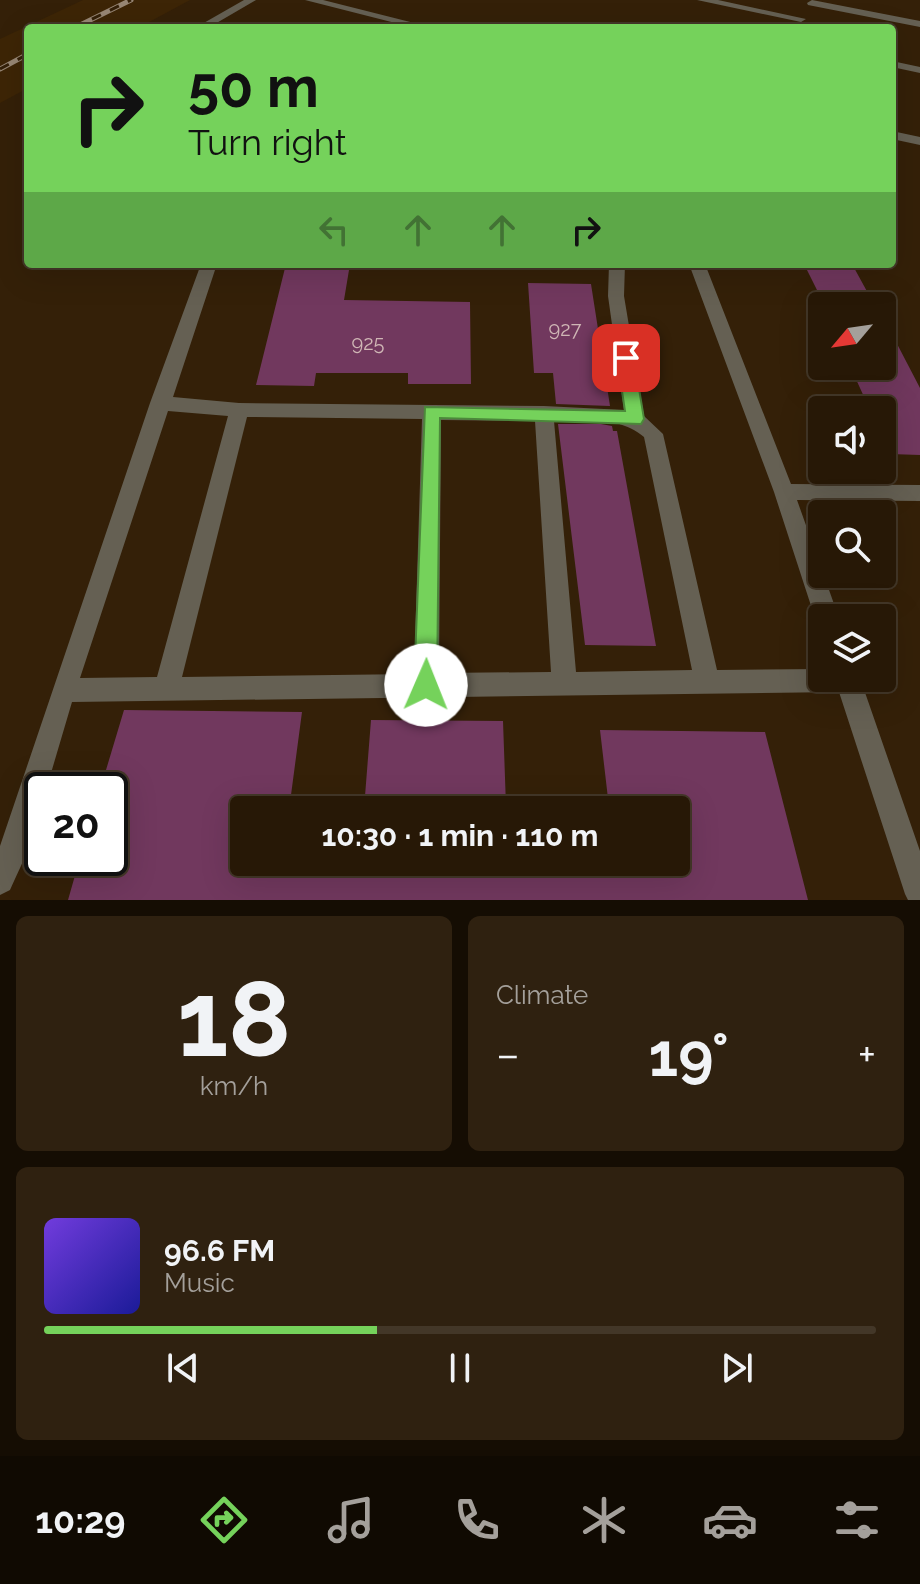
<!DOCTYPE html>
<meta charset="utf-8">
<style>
:root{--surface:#271806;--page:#2f2110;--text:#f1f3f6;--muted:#a4a09b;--line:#433728;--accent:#75d25b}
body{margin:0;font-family:Raleway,sans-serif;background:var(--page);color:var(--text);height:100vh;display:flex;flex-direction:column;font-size:30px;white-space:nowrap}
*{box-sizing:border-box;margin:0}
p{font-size:26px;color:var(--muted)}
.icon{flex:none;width:44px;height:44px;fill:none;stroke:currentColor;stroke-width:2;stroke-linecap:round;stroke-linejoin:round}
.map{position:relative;height:900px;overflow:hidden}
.drawer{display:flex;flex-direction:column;gap:16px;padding:16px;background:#150d03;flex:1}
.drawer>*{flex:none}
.top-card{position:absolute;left:24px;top:24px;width:872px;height:244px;border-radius:8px;box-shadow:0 8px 32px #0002,0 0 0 2px var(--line);background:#75d25b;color:#111;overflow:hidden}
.needle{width:52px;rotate:241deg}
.buttons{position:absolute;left:808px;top:292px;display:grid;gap:16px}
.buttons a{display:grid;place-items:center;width:88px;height:88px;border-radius:8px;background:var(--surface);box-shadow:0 8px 32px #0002,0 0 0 2px var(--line);font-size:40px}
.speed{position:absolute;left:24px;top:772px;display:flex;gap:16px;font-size:40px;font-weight:700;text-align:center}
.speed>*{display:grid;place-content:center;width:104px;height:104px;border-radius:50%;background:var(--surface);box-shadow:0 8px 32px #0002,0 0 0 2px var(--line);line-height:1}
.speed .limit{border:4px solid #111;border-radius:12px;background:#fff;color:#111}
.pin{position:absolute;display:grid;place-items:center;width:68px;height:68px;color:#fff;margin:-34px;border-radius:16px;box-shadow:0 4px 12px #0006}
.me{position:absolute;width:88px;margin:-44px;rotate:1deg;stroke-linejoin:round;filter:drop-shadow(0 0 6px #0008)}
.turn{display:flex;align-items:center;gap:28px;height:168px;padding:0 32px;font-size:36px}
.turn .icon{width:104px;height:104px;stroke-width:2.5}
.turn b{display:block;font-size:56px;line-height:68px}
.lanes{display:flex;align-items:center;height:76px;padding:0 32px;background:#0003;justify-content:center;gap:40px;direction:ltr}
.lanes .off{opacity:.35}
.big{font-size:60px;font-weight:700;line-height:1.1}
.drawer .widget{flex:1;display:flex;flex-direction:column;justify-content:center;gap:12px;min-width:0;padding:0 28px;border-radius:12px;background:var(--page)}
.drawer .dial{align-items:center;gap:0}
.dial b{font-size:104px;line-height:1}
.song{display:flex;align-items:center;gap:24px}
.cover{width:96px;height:96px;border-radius:12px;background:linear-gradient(135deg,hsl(260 70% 55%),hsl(240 70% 35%))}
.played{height:8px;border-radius:4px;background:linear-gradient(90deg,var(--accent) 40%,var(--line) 40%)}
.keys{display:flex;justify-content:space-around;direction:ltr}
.heat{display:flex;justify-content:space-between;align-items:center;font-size:44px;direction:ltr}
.drawer .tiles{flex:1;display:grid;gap:16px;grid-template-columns:1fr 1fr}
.widget:last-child{grid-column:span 2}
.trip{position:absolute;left:230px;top:796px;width:460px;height:80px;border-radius:8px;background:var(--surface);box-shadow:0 8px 32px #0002,0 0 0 2px var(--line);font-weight:700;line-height:80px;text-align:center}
.tabs{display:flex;height:128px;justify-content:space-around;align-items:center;background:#100a02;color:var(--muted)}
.tabs .icon{width:56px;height:56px}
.tabs .on{color:var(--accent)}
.tabs b{font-size:36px;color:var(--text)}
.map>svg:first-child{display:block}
.built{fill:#3d2506}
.building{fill:#71385e;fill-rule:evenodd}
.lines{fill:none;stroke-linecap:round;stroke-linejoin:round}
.minor{fill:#656053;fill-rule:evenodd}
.rail-casing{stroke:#978674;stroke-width:5}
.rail{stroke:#342008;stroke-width:3;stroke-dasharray:10;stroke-linecap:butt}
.route{fill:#75d25b;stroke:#4c883b;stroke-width:2}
.labels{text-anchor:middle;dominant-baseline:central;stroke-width:8;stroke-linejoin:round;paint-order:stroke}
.number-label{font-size:20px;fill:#cfb6b5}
</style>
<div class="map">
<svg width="920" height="900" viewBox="0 0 920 900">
<rect width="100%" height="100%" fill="#342008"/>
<!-- built -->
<path class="built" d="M 83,0 L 190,0 L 138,28 L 28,28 L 28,88 L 0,103 L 0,39 Z"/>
<!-- building -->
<path class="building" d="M 286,264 L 350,264 L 344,300 L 470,302 L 471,384 L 408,384 L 408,373 L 316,373 L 314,386 L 256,385 Z
M 804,264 L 852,264 L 875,306 L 825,306 Z
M 528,283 L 591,284 L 610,406 L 556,404 L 553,373 L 534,373 Z
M 882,315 L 920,388 L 920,455 L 890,454 L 882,436 L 882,410 L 870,410 L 850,366 L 882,366 Z
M 558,424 L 601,424 L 612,426 L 613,431 L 617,431 L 656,646 L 585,645 Z
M 124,710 L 302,712 L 291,795 L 365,796 L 371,720 L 503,721 L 506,806 L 609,807 L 600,730 L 765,732 L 808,900 L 68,900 L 80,858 L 110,858 L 110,790 L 100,790 ZM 244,810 L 676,810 L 676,862 L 244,862 Z"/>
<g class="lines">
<!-- minor -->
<path class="minor" d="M 244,0 L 256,0 L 208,28 L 195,28 Z
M 305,0 L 323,0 L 434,28 L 415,28 Z
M 697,0 L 718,0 L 806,19 L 801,22 Z
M 812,0 L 920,21 L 920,27 L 808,5 L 807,3 Z
M 892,61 L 920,67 L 920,73 L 892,67 Z
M 892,131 L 920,137 L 920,145 L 892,139 Z
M 201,264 L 217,264 L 173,397 L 239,403 L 544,406 L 624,410 L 608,296 L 609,264 L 625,264 L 624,296 L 644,416 L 663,434 L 717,670 L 822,669 L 822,678 L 860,678 L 920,851 L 920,900 L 908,900 L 905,894 L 839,692 L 72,702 L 46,790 L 42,790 C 42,825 24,859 10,890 L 0,895 L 0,846 L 150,403 ZM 168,411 L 228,416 L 157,677 L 80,678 ZM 247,417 L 422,419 L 414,674 L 182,677 ZM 441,420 L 535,421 L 551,672 L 439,673 ZM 554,421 C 587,422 618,415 644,437 L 692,670 L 576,672 Z
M 689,264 L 705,264 L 791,484 L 920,485 L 920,501 L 797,500 L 839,618 L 822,618 L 822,627 L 815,618 L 774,492 Z"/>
<defs>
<path id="rail" d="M 74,28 L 131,0
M 0,69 L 28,54"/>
</defs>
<!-- rail casing -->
<use href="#rail" class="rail-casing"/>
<!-- rail -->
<use href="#rail" class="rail"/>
</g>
<!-- route -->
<path class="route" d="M 626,352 L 634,358 L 644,419 L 641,424 L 440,418 L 437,685 L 434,693 L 426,696 L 417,693 L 414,685 L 425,407 L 625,411 L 617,358 Z"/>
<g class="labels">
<!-- number labels -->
<g class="number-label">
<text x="565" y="329">927</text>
<text x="368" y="343">925</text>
</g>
</g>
</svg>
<div class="buttons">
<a><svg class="needle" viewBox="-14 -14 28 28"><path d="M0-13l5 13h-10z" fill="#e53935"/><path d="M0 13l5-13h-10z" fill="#a4a09b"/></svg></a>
<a><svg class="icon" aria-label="sound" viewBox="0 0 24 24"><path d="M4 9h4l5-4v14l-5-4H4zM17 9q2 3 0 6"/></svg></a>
<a><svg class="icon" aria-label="search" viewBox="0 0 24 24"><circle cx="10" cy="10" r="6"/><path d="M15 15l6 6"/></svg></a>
<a><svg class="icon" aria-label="layers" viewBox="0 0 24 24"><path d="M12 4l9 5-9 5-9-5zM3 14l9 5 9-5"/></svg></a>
</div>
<div class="speed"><div class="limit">20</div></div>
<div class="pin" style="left:626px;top:358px;background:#d93025"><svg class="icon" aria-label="arrive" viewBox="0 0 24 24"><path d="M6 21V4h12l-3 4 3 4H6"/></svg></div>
<svg class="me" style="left:426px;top:685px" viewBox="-20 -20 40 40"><circle r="19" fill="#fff"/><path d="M0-13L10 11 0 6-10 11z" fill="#75d25b"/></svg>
<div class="trip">10:30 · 1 min · 110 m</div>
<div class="top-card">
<div class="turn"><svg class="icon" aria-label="right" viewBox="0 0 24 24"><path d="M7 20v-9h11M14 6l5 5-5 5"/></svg><div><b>50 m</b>Turn right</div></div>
<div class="lanes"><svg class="icon off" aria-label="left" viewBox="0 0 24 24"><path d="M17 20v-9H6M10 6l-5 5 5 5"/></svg><svg class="icon off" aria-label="ahead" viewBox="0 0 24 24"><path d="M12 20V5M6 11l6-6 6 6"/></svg><svg class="icon off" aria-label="ahead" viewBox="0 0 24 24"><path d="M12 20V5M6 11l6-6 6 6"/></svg><svg class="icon" aria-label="right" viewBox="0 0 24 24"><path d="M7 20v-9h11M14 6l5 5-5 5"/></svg></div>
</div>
</div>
<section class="drawer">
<div class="tiles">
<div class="widget dial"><b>18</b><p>km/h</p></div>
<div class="widget"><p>Climate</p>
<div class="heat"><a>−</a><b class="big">19°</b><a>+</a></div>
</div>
<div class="widget">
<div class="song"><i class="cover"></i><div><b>96.6 FM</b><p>Music</p></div></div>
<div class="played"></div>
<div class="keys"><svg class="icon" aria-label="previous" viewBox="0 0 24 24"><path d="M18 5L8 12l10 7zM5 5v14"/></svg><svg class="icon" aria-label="pause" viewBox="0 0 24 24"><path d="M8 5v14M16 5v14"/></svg><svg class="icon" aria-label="next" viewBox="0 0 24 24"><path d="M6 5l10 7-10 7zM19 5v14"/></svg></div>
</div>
</div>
</section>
<nav class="tabs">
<b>10:29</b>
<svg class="icon on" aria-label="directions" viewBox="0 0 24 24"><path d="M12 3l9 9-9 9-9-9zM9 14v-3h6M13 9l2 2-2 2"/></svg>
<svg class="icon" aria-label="music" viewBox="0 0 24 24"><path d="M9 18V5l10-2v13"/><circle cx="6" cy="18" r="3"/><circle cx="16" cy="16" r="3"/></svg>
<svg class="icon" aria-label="phone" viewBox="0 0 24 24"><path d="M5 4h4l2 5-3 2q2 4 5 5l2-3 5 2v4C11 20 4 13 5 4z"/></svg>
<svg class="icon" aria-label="climate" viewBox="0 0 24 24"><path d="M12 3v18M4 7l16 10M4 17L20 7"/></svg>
<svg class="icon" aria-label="car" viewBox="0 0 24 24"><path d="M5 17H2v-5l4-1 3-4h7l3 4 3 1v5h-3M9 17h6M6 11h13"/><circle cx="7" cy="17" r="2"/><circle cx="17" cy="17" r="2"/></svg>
<svg class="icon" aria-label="filters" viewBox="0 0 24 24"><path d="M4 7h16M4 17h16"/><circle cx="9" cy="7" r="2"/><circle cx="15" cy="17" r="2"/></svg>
</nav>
